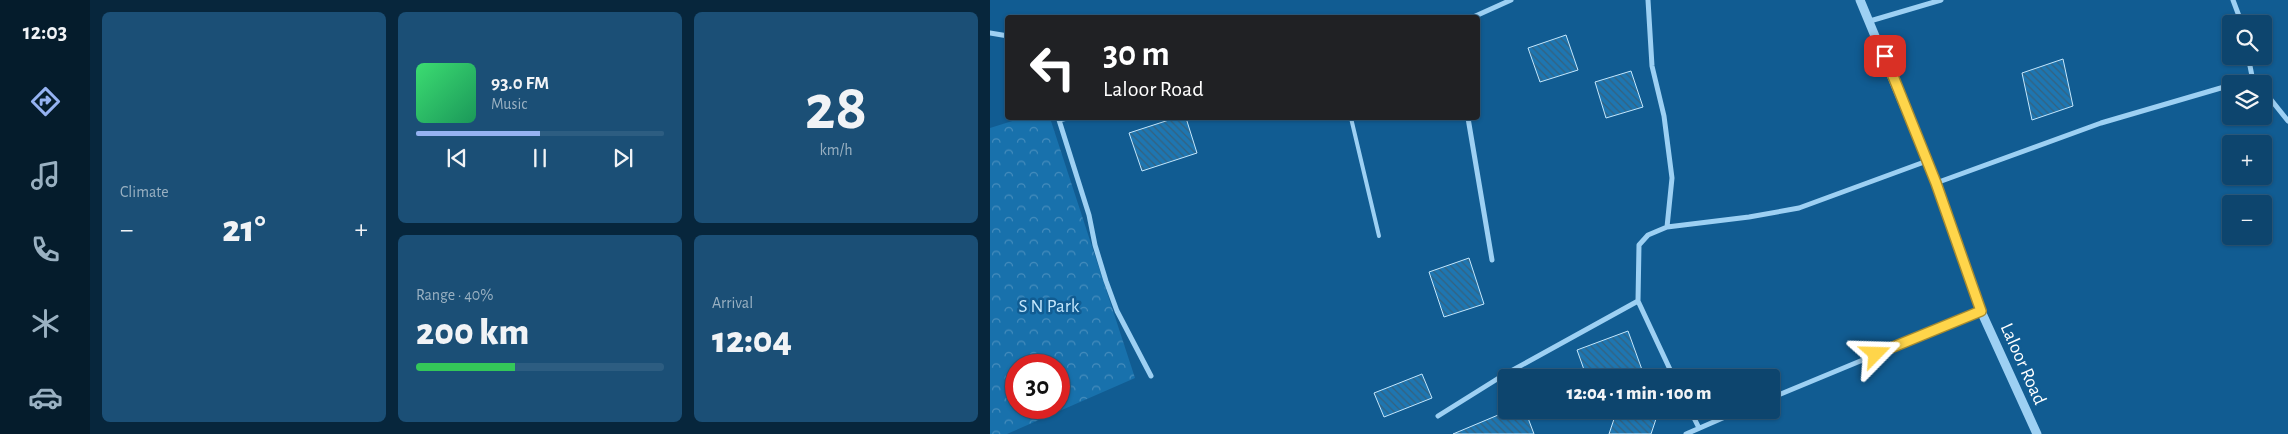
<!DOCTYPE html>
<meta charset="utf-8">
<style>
:root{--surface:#0d456e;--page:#1b4f76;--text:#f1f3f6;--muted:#9ab1c2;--line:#2d5d81;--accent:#95b2f1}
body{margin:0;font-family:"Alegreya Sans",sans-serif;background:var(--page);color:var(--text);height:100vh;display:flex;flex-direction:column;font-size:19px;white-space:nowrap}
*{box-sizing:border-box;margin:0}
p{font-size:16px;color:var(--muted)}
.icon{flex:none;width:28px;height:28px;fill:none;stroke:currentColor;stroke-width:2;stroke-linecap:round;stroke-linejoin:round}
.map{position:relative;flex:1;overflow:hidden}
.details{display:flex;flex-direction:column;gap:12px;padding:12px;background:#07263c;width:900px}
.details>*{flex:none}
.guide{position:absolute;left:15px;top:15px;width:475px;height:105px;border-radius:5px;box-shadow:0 1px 4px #0004,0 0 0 1px var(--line);background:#202124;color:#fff;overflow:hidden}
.controls{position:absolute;left:1232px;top:15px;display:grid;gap:10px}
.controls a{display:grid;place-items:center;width:50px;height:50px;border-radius:5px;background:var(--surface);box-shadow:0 1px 4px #0004,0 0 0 1px var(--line);font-size:25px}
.speed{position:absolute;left:15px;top:354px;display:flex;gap:10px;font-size:25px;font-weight:700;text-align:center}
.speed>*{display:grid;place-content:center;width:65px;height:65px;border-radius:50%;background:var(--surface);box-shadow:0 1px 4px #0004,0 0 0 1px var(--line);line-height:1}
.speed .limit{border:8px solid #d22;background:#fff;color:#111}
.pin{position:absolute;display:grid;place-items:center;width:42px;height:42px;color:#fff;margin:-21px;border-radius:10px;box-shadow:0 2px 8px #0006}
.me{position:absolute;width:55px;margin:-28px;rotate:68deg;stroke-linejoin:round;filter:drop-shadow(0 0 4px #0008)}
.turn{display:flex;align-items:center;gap:18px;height:105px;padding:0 15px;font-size:22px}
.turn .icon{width:65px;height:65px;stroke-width:2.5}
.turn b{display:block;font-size:35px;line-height:42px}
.big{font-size:38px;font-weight:800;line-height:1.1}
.details .card{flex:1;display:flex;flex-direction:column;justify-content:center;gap:8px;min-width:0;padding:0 18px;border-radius:8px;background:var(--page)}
.details .dial{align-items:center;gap:0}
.dial b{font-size:65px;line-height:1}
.song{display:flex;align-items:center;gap:15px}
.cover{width:60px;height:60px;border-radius:8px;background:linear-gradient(135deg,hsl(140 70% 55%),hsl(150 70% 35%))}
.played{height:5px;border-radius:2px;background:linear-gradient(90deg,var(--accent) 50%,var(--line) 50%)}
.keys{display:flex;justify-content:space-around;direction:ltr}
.heat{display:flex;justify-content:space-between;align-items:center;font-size:28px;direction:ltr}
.charge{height:8px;border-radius:4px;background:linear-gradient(90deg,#34c759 40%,var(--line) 0)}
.details .tiles{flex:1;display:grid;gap:12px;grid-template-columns:repeat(3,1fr)}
.card:first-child{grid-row:span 2}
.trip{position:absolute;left:508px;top:369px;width:282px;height:50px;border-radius:5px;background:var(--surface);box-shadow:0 1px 4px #0004,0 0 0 1px var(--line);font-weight:800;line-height:50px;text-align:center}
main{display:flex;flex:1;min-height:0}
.tabs{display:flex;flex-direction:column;width:90px;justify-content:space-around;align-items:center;background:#051c2c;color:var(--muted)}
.tabs .icon{width:35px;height:35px}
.tabs .active{color:var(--accent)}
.tabs b{font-size:22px;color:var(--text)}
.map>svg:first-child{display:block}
.park{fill:url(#park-crowns);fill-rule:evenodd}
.building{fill:url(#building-back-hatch);stroke:#c4e7fd}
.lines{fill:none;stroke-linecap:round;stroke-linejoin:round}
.service{stroke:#9dd0f3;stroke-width:4}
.minor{stroke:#9dd0f3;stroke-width:5}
.tertiary{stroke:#9dd0f3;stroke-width:9}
.route-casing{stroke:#a68a30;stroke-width:12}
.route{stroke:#ffd54a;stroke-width:9}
.labels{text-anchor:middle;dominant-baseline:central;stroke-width:5;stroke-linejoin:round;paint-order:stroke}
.park-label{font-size:19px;fill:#c4e7fd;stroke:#115c92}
.street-label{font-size:19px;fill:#fff;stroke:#115c92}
</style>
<main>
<nav class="tabs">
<b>12:03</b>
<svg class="icon active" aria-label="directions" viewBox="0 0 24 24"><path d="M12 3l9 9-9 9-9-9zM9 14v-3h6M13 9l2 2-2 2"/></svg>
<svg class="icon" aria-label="music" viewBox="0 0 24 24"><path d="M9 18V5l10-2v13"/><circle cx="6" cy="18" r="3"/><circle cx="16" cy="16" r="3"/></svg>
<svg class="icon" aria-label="phone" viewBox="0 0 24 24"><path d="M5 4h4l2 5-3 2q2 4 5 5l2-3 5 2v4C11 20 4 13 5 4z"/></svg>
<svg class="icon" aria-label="climate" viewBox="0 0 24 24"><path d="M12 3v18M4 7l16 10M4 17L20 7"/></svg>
<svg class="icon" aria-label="car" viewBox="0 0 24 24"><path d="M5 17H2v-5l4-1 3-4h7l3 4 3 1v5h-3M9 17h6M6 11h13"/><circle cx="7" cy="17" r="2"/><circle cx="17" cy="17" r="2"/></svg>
</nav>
<section class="details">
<div class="tiles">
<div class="card"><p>Climate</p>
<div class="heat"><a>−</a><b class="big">21°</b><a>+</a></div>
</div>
<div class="card">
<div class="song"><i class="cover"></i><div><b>93.0 FM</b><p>Music</p></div></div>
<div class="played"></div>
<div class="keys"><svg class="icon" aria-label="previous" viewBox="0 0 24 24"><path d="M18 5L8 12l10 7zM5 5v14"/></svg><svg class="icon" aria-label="pause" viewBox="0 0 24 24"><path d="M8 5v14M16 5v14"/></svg><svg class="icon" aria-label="next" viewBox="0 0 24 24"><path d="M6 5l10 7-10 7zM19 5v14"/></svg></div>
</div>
<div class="card dial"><b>28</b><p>km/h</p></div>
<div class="card"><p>Range · 40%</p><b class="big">200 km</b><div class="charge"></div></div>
<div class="card"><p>Arrival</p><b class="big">12:04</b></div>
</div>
</section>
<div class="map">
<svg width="1298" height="434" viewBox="0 0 1298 434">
<defs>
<pattern id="park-crowns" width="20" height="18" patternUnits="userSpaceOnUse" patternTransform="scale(1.25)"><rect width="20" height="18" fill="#1871ac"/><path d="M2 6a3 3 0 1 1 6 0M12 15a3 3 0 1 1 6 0" fill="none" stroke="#468dbd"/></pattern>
<pattern id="building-back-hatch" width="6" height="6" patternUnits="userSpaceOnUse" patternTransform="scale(1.25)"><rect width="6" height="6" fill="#1e76b1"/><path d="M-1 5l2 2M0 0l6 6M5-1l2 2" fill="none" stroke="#35617e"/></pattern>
</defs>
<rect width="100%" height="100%" fill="#115c92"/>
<!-- park -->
<path class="park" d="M 32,118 L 60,118 L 145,378 L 17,434 L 0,434 L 0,128 ZM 26,365 L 69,365 L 69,408 L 26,408 Z"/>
<!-- building -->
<path class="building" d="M 576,35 L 588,70 L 550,82 L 538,48 Z
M 1073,59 L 1083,106 L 1042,120 L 1032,73 Z
M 641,71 L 653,107 L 616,118 L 605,82 Z
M 185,118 L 196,118 L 207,153 L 152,171 L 139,133 Z
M 479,258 L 494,304 L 454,317 L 439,272 Z
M 638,331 L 655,378 L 597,378 L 587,350 Z
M 432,374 L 442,398 L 394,417 L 384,393 Z
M 520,410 L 535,410 L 544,434 L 463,434 Z
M 627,410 L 669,410 L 661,434 L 619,434 Z"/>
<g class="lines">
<!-- service -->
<path class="service" d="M 361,118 L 389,236"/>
<!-- minor -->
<path class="minor" d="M 658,0 L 662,66 L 674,116 L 682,178 L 677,227
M 1243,0 L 1252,24
M 481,18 L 521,0
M 880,21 L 951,0
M 0,33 L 18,36
M 1262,76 L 1268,84
M 1245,84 L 1262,76 L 1258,56
M 1274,91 L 1298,121
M 77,118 L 69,120 L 99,215 L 105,245 L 116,281 L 127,311 L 161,376
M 478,118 L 502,260
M 946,183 L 1111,123 L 1241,85
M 684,378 L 648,301 L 649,245 L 658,235 L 677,227 L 759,217 L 809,208 L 937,161
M 781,398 L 991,311
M 700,410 L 709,428
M 448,416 L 512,376 L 648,301
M 696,434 L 751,410"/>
<!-- tertiary -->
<path class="tertiary" d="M 870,0 L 946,183 L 991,311 L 1047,434"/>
</g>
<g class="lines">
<defs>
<path id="route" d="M 886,354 L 991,311 L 946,183 L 895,56"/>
</defs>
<!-- route casing -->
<use href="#route" class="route-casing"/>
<!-- route -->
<use href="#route" class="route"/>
</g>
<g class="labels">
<!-- park labels -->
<g class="park-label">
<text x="59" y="306">S N Park</text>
</g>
<!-- street labels -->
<g class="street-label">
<text transform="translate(1033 364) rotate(66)">Laloor Road</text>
</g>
</g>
</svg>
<div class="controls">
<a><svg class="icon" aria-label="search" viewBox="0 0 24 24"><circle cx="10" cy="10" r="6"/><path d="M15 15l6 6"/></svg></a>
<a><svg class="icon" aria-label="layers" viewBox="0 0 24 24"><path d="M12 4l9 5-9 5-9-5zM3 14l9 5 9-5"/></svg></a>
<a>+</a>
<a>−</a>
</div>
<div class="speed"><div class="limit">30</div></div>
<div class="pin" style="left:895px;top:56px;background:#d93025"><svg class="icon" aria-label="arrive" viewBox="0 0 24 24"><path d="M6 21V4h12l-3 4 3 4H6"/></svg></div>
<svg class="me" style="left:886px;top:354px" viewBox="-20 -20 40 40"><path d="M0-17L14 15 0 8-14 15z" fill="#ffd54a" stroke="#fff" stroke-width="4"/></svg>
<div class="trip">12:04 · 1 min · 100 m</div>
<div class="guide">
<div class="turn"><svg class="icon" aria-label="left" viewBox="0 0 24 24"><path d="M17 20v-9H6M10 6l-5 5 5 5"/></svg><div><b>30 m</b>Laloor Road</div></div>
</div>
</div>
</main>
